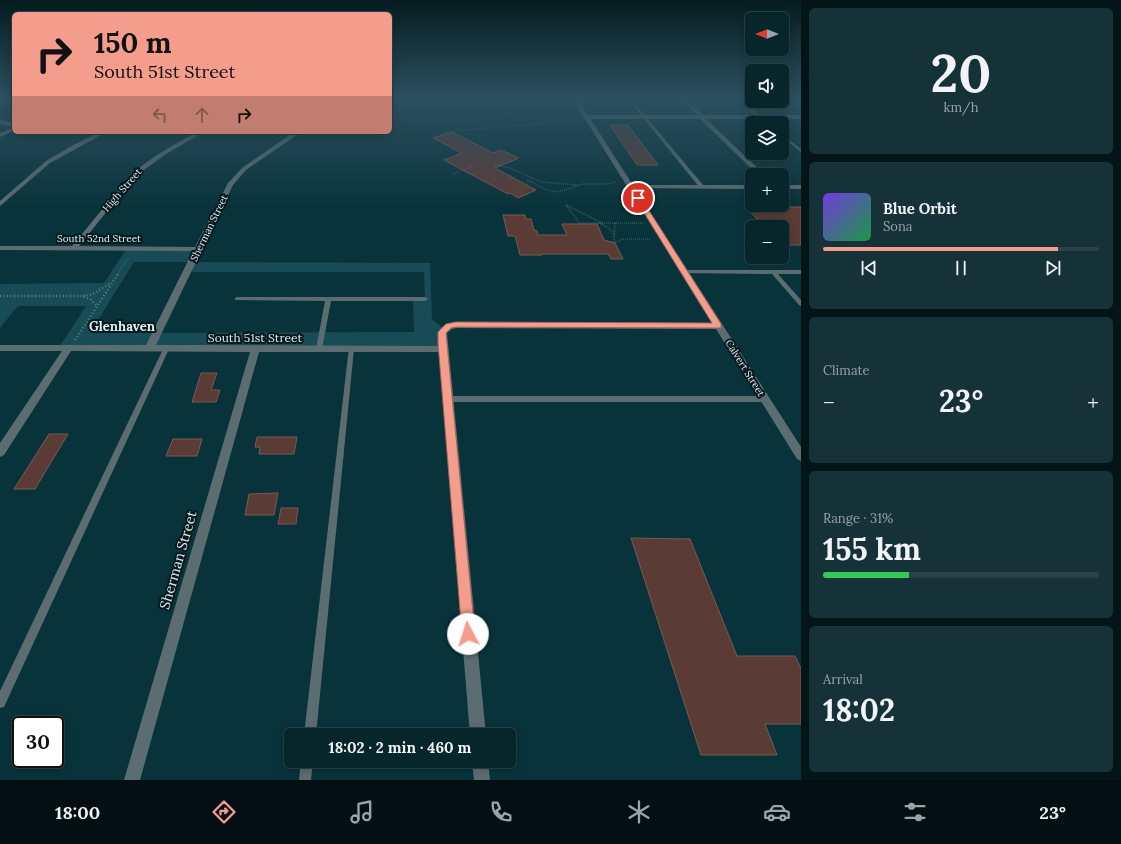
<!DOCTYPE html>
<meta charset="utf-8">
<style>
:root{--surface:#07262c;--page:#153238;--text:#f1f3f6;--muted:#98a5a9;--line:#284348;--accent:#f49d8d}
body{margin:0;font-family:Lora,serif;background:var(--page);color:var(--text);height:100vh;display:flex;flex-direction:column;font-size:15px;white-space:nowrap}
*{box-sizing:border-box;margin:0}
p{font-size:13px;color:var(--muted)}
.icon{flex:none;width:22px;height:22px;fill:none;stroke:currentColor;stroke-width:2;stroke-linecap:round;stroke-linejoin:round}
.map{position:relative;flex:1;overflow:hidden}
.sheet{display:flex;flex-direction:column;gap:8px;padding:8px;background:#041518;width:320px}
.sheet>*{flex:none}
.guide{position:absolute;left:12px;top:12px;width:380px;height:122px;border-radius:6px;box-shadow:0 2px 10px #0003,0 0 0 1px var(--line);background:#f49d8d;color:#111;overflow:hidden}
.needle{width:26px;rotate:270deg}
.tools{position:absolute;left:745px;top:12px;display:grid;gap:8px}
.tools a{display:grid;place-items:center;width:44px;height:44px;border-radius:6px;background:var(--surface);box-shadow:0 2px 10px #0003,0 0 0 1px var(--line);font-size:20px}
.speed{position:absolute;left:12px;top:716px;display:flex;gap:8px;font-size:20px;font-weight:700;text-align:center}
.speed>*{display:grid;place-content:center;width:52px;height:52px;border-radius:50%;background:var(--surface);box-shadow:0 2px 10px #0003,0 0 0 1px var(--line);line-height:1}
.speed .limit{border:2px solid #111;border-radius:6px;background:#fff;color:#111}
.pin{position:absolute;display:grid;place-items:center;width:34px;height:34px;color:#fff;margin:-17px;border:2px solid #fff;border-radius:50%;box-shadow:0 1px 4px #0007}
.me{position:absolute;width:44px;margin:-22px;rotate:355deg;stroke-linejoin:round;filter:drop-shadow(0 0 3px #0008)}
.turn{display:flex;align-items:center;gap:14px;height:84px;padding:0 16px;font-size:18px}
.turn .icon{width:52px;height:52px;stroke-width:2.5}
.turn b{display:block;font-size:28px;line-height:34px}
.lanes{display:flex;align-items:center;height:38px;padding:0 16px;background:#0003;justify-content:center;gap:20px;direction:ltr}
.lanes .off{opacity:.35}
.big{font-size:30px;font-weight:800;line-height:1.1}
.sheet .card{flex:1;display:flex;flex-direction:column;justify-content:center;gap:6px;min-width:0;padding:0 14px;border-radius:6px;background:var(--page)}
.sheet .dial{align-items:center;gap:0}
.dial b{font-size:52px;line-height:1}
.song{display:flex;align-items:center;gap:12px}
.cover{width:48px;height:48px;border-radius:6px;background:linear-gradient(135deg,hsl(260 70% 55%),hsl(140 70% 35%))}
.played{height:4px;border-radius:2px;background:linear-gradient(90deg,var(--accent) 85%,var(--line) 85%)}
.keys{display:flex;justify-content:space-around;direction:ltr}
.heat{display:flex;justify-content:space-between;align-items:center;font-size:22px;direction:ltr}
.charge{height:6px;border-radius:3px;background:linear-gradient(90deg,#34c759 31%,var(--line) 0)}
.trip{position:absolute;left:284px;top:728px;width:232px;height:40px;border-radius:6px;background:var(--surface);box-shadow:0 2px 10px #0003,0 0 0 1px var(--line);font-weight:800;line-height:40px;text-align:center}
.tab-bar{display:flex;height:64px;justify-content:space-around;align-items:center;background:#030f12;color:var(--muted)}
.tab-bar .icon{width:28px;height:28px}
.tab-bar .active{color:var(--accent)}
.tab-bar b{font-size:18px;color:var(--text)}
main{display:flex;flex:1;min-height:0}
.map>svg:first-child{display:block}
.green{fill:#174b55;fill-rule:evenodd}
.building{fill:#5b3b35;stroke:#7b5953}
.lines{fill:none;stroke-linecap:round;stroke-linejoin:round}
.path-far1{stroke:#5e7f86;stroke-width:1.5;stroke-dasharray:0.5 1.5;stroke-linecap:butt}
.path{stroke:#5e7f86;stroke-width:2.5;stroke-dasharray:1 2.5;stroke-linecap:butt}
.service{fill:#5c6d71;fill-rule:evenodd}
.minor{fill:#5c6d71;fill-rule:evenodd}
.tertiary{fill:#5c6d71;fill-rule:evenodd}
.route{fill:#f49d8d;stroke:#9f665c}
.labels{text-anchor:middle;dominant-baseline:central;stroke-width:4;stroke-linejoin:round;paint-order:stroke}
.far-street-label{font-size:10px;fill:#dbf0f5;stroke:#08181c}
.street-label{font-size:12px;fill:#dbf0f5;stroke:#08181c}
.neighbourhood-label{font-size:13px;font-weight:bold;fill:#dbf0f5;stroke:#08181c}
.near-street-label{font-size:14px;fill:#dbf0f5;stroke:#08181c}
</style>
<main>
<div class="map">
<svg width="801" height="780" viewBox="0 0 801 780">
<rect width="100%" height="100%" fill="#09333b"/>
<!-- green -->
<path class="green" d="M 127,248 L 198,249 L 192,262 L 430,263 L 432,319 L 444,329 L 443,349 L 58,349 L 86,306 L 18,306 L 0,328 L 0,284 L 104,283 ZM 134,262 L 192,262 L 187,272 L 424,272 L 425,299 L 413,299 L 414,332 L 90,333 Z"/>
<!-- building -->
<path class="building" d="M 610,125 L 628,125 L 658,165 L 637,165 Z
M 452,132 L 493,153 L 501,150 L 519,158 L 495,168 L 536,190 L 518,198 L 510,193 L 508,194 L 444,160 L 462,153 L 433,138 Z
M 746,207 L 801,207 L 801,245 L 782,245 L 782,227 L 764,227 Z
M 503,215 L 525,215 L 526,219 L 531,219 L 534,230 L 537,231 L 538,235 L 567,235 L 562,224 L 597,224 L 604,240 L 615,243 L 623,259 L 611,259 L 608,254 L 542,254 L 542,255 L 520,255 L 515,236 L 508,236 Z
M 201,373 L 217,373 L 211,390 L 220,390 L 216,402 L 192,402 Z
M 49,434 L 68,434 L 35,489 L 14,489 Z
M 257,437 L 297,437 L 294,454 L 259,454 L 260,447 L 255,447 Z
M 173,439 L 202,439 L 197,456 L 166,456 Z
M 278,493 L 274,515 L 245,515 L 249,494 Z
M 281,508 L 298,508 L 296,524 L 278,524 Z
M 631,538 L 690,539 L 737,656 L 795,656 L 801,668 L 801,724 L 765,724 L 777,755 L 701,755 Z"/>
<g class="lines">
<!-- path-far1 -->
<path class="path-far1" d="M 442,135 L 441,134 L 453,131 L 539,124 L 546,121
M 495,165 L 510,168 L 541,182 L 578,185
M 453,174 L 473,166
M 527,180 L 547,190 L 558,192 L 583,184 L 606,184 L 617,182
M 566,205 L 602,223 L 579,223 Z
M 599,223 L 609,228 L 614,234
M 602,223 L 643,223
M 614,242 L 615,223
M 614,243 L 623,239 L 651,239
M 117,275 L 129,257"/>
<!-- path -->
<path class="path" d="M 0,296 L 83,296 L 91,300 L 97,306
M 83,296 L 93,294 L 111,283
M 75,340 L 118,274"/>
<!-- service -->
<path class="service" d="M 627,98 L 630,98 L 704,186 L 704,188 L 700,188 Z
M 735,98 L 738,98 L 769,123 L 765,123 Z
M 782,134 L 801,149 L 801,152 L 782,137 Z
M 685,270 L 801,270 L 801,274 L 778,274 L 801,300 L 801,306 L 799,305 L 772,274 L 683,273 L 683,271 Z
M 237,297 L 425,297 L 428,299 L 425,301 L 331,301 L 322,349 L 319,351 L 316,349 L 325,301 L 235,300 L 235,298 Z
M 164,347 L 166,347 L 169,349 L 4,707 L 0,708 L 0,691 Z
M 349,347 L 351,347 L 354,349 L 316,735 L 304,735 Z
M 447,396 L 765,396 L 768,397 L 769,399 L 768,401 L 765,402 L 447,402 L 444,401 L 443,399 L 444,397 Z
M 301,761 L 313,761 L 311,780 L 299,780 Z"/>
<!-- minor -->
<path class="minor" d="M 0,98 L 5,98 L 0,100 Z
M 680,98 L 685,98 L 703,115 L 801,115 L 801,119 L 706,119 L 765,175 L 758,175 L 700,119 L 585,119 L 582,117 L 585,115 L 697,115 Z
M 788,98 L 793,98 L 801,104 L 801,107 Z
M 0,120 L 14,123 L 14,127 L 0,124 Z
M 14,127 L 14,131 L 0,137 L 0,133 Z
M 100,132 L 107,132 L 50,163 L 0,206 L 0,201 L 46,161 L 75,144 Z
M 197,132 L 204,132 L 166,154 L 141,172 L 133,179 L 79,246 L 195,247 L 228,183 L 242,168 L 294,132 L 301,132 L 246,170 L 233,185 L 156,345 L 438,346 C 437,330 439,325 456,322 L 718,323 L 722,326 L 718,329 L 456,328 L 452,329 L 447,333 L 486,735 L 470,735 L 439,352 L 259,352 L 140,780 L 124,780 L 250,352 L 71,351 L 4,455 L 0,457 L 0,443 L 62,351 L 0,351 L 0,345 L 146,345 L 193,251 L 0,250 L 0,246 L 72,246 L 129,177 C 149,158 173,145 197,132 Z
M 631,185 L 752,185 L 752,189 L 629,188 L 628,187 Z
M 782,185 L 801,185 L 801,189 L 782,189 Z
M 472,761 L 488,761 L 490,780 L 474,780 Z"/>
<!-- tertiary -->
<path class="tertiary" d="M 572,98 L 577,98 L 801,447 L 801,461 L 797,459 Z"/>
</g>
<!-- sky -->
<linearGradient id="sky" x2="0" y2="1"><stop stop-color="#051c20"/><stop offset="0.47" stop-color="#2c5060"/><stop offset="1" stop-color="#2c5060" stop-opacity="0"/></linearGradient>
<rect width="801" height="207" fill="url(#sky)"/>
<!-- route -->
<path class="route" d="M 638,196 L 641,198 L 721,324 L 721,328 L 456,327 L 451,328 L 446,333 L 475,634 L 473,638 L 468,640 L 464,638 L 462,634 L 438,343 L 438,332 L 446,324 L 456,322 L 712,323 L 635,198 Z"/>
<g class="labels">
<!-- far-street labels -->
<g class="far-street-label">
<text transform="translate(122 190) rotate(-49)">High Street</text>
<text transform="translate(209 228) rotate(-64)">Sherman Street</text>
<text x="99" y="238">South 52nd Street</text>
<text transform="translate(745 368) rotate(58)">Calvert Street</text>
</g>
<!-- street labels -->
<g class="street-label">
<text x="255" y="337">South 51st Street</text>
</g>
<!-- neighbourhood labels -->
<g class="neighbourhood-label">
<text x="122" y="326">Glenhaven</text>
</g>
<!-- near-street labels -->
<g class="near-street-label">
<text transform="translate(178 560) rotate(-74)">Sherman Street</text>
</g>
</g>
</svg>
<div class="tools">
<a><svg class="needle" viewBox="-14 -14 28 28"><path d="M0-13l5 13h-10z" fill="#e53935"/><path d="M0 13l5-13h-10z" fill="#98a5a9"/></svg></a>
<a><svg class="icon" aria-label="sound" viewBox="0 0 24 24"><path d="M4 9h4l5-4v14l-5-4H4zM17 9q2 3 0 6"/></svg></a>
<a><svg class="icon" aria-label="layers" viewBox="0 0 24 24"><path d="M12 4l9 5-9 5-9-5zM3 14l9 5 9-5"/></svg></a>
<a>+</a>
<a>−</a>
</div>
<div class="speed"><div class="limit">30</div></div>
<div class="pin" style="left:638px;top:198px;background:#d93025"><svg class="icon" aria-label="arrive" viewBox="0 0 24 24"><path d="M6 21V4h12l-3 4 3 4H6"/></svg></div>
<svg class="me" style="left:468px;top:634px" viewBox="-20 -20 40 40"><circle r="19" fill="#fff"/><path d="M0-13L10 11 0 6-10 11z" fill="#f49d8d"/></svg>
<div class="trip">18:02 · 2 min · 460 m</div>
<div class="guide">
<div class="turn"><svg class="icon" aria-label="right" viewBox="0 0 24 24"><path d="M7 20v-9h11M14 6l5 5-5 5"/></svg><div><b>150 m</b>South 51st Street</div></div>
<div class="lanes"><svg class="icon off" aria-label="left" viewBox="0 0 24 24"><path d="M17 20v-9H6M10 6l-5 5 5 5"/></svg><svg class="icon off" aria-label="ahead" viewBox="0 0 24 24"><path d="M12 20V5M6 11l6-6 6 6"/></svg><svg class="icon" aria-label="right" viewBox="0 0 24 24"><path d="M7 20v-9h11M14 6l5 5-5 5"/></svg></div>
</div>
</div>
<section class="sheet">
<div class="card dial"><b>20</b><p>km/h</p></div>
<div class="card">
<div class="song"><i class="cover"></i><div><b>Blue Orbit</b><p>Sona</p></div></div>
<div class="played"></div>
<div class="keys"><svg class="icon" aria-label="previous" viewBox="0 0 24 24"><path d="M18 5L8 12l10 7zM5 5v14"/></svg><svg class="icon" aria-label="pause" viewBox="0 0 24 24"><path d="M8 5v14M16 5v14"/></svg><svg class="icon" aria-label="next" viewBox="0 0 24 24"><path d="M6 5l10 7-10 7zM19 5v14"/></svg></div>
</div>
<div class="card"><p>Climate</p>
<div class="heat"><a>−</a><b class="big">23°</b><a>+</a></div>
</div>
<div class="card"><p>Range · 31%</p><b class="big">155 km</b><div class="charge"></div></div>
<div class="card"><p>Arrival</p><b class="big">18:02</b></div>
</section>
</main>
<nav class="tab-bar">
<b>18:00</b>
<svg class="icon active" aria-label="directions" viewBox="0 0 24 24"><path d="M12 3l9 9-9 9-9-9zM9 14v-3h6M13 9l2 2-2 2"/></svg>
<svg class="icon" aria-label="music" viewBox="0 0 24 24"><path d="M9 18V5l10-2v13"/><circle cx="6" cy="18" r="3"/><circle cx="16" cy="16" r="3"/></svg>
<svg class="icon" aria-label="phone" viewBox="0 0 24 24"><path d="M5 4h4l2 5-3 2q2 4 5 5l2-3 5 2v4C11 20 4 13 5 4z"/></svg>
<svg class="icon" aria-label="climate" viewBox="0 0 24 24"><path d="M12 3v18M4 7l16 10M4 17L20 7"/></svg>
<svg class="icon" aria-label="car" viewBox="0 0 24 24"><path d="M5 17H2v-5l4-1 3-4h7l3 4 3 1v5h-3M9 17h6M6 11h13"/><circle cx="7" cy="17" r="2"/><circle cx="17" cy="17" r="2"/></svg>
<svg class="icon" aria-label="filters" viewBox="0 0 24 24"><path d="M4 7h16M4 17h16"/><circle cx="9" cy="7" r="2"/><circle cx="15" cy="17" r="2"/></svg>
<b>23°</b>
</nav>
